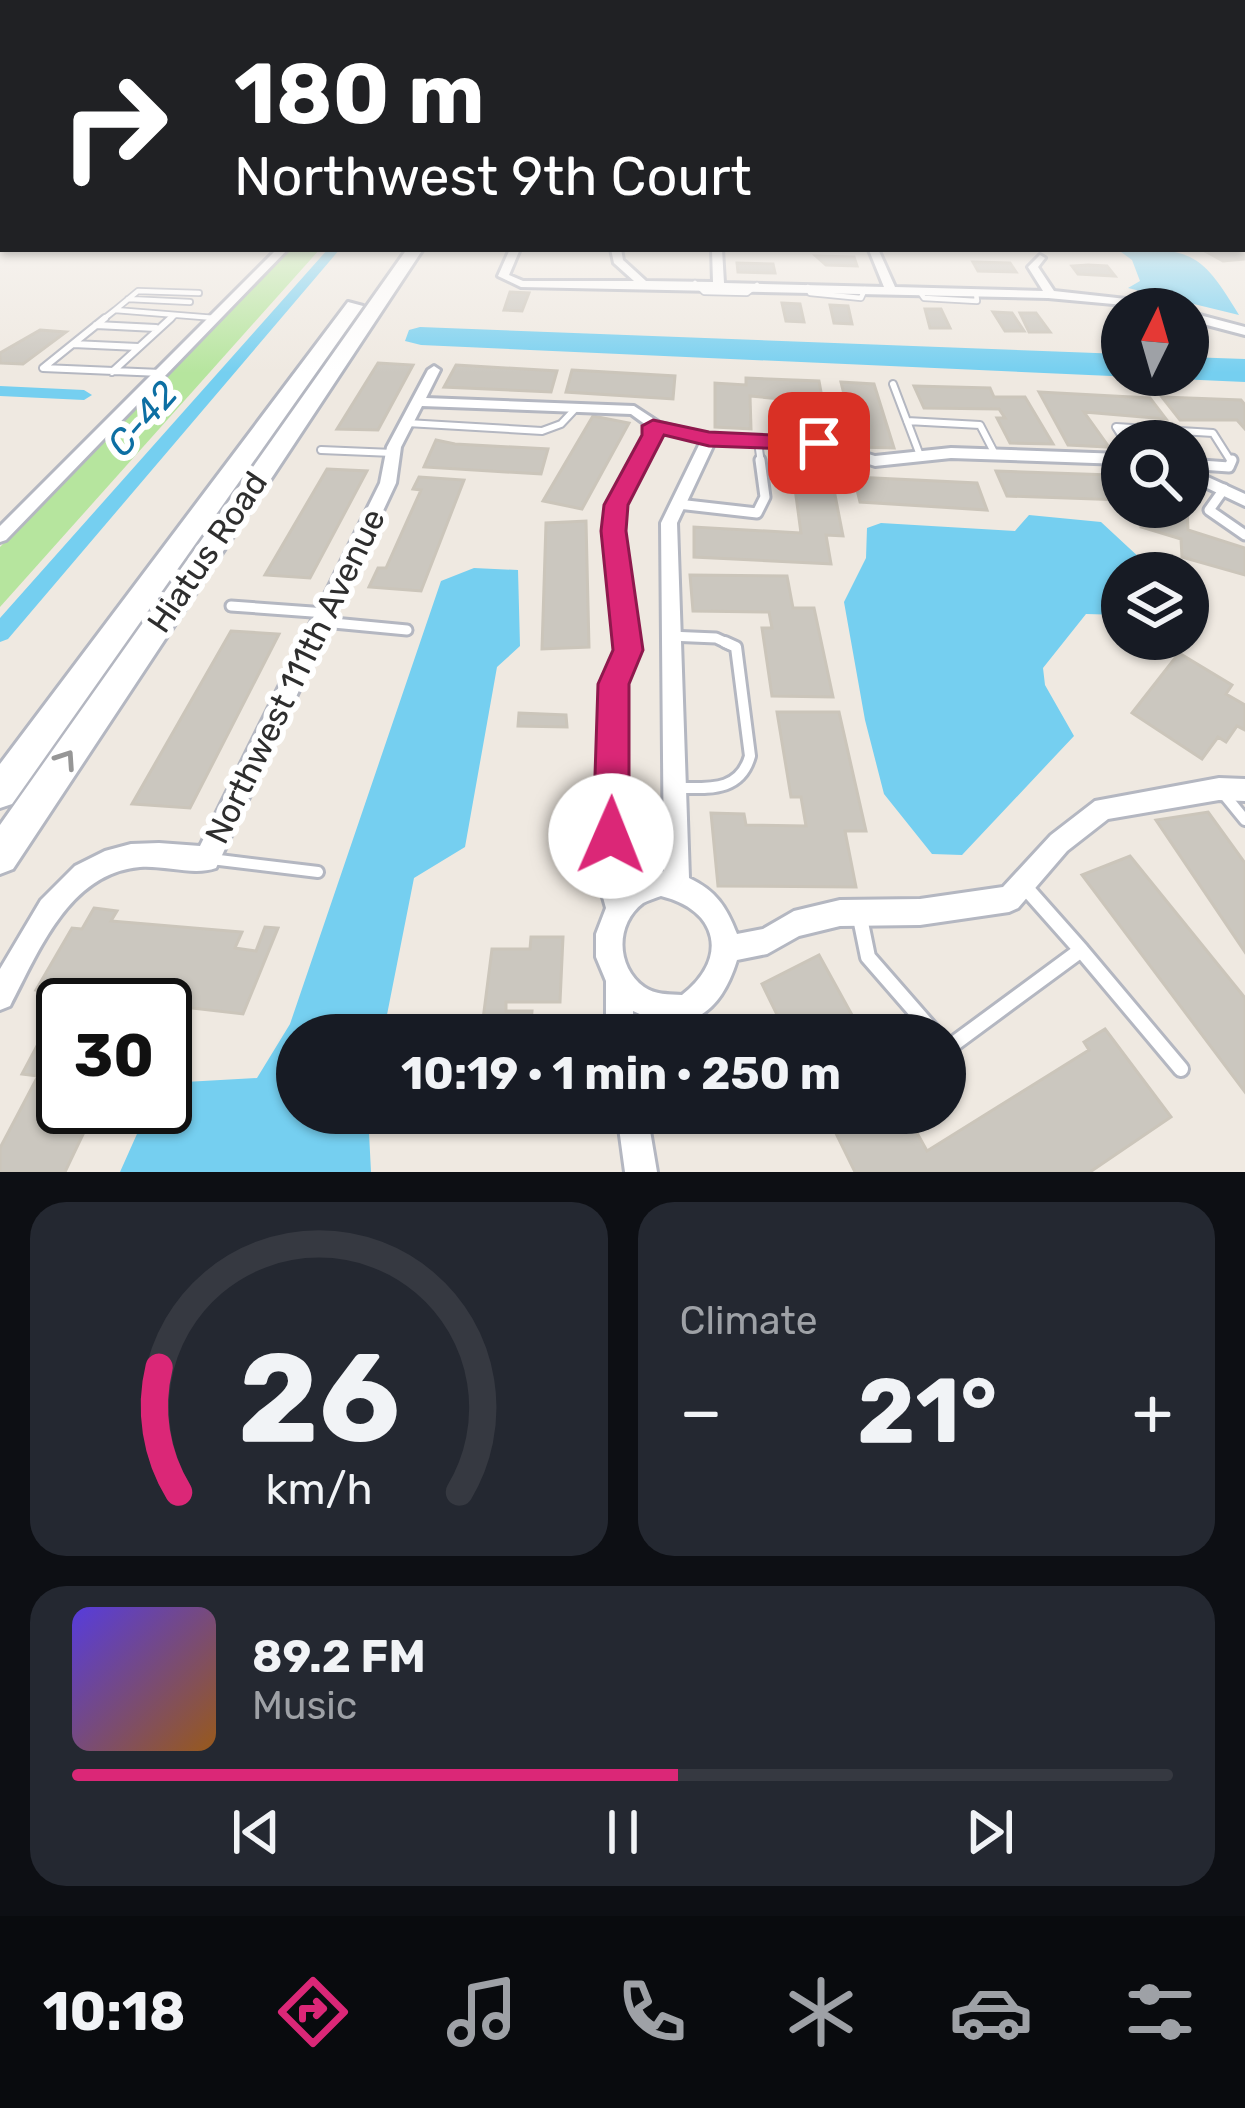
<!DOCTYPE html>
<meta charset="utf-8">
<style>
:root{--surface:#171b24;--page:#242831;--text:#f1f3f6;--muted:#9ea1a6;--line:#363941;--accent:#db2777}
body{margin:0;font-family:Rubik,sans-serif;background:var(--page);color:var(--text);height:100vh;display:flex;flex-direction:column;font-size:45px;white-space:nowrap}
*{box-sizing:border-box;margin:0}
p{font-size:39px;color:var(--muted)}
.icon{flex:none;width:66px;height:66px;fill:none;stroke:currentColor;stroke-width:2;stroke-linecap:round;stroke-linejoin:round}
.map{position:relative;height:1172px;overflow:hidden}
.details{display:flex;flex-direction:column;gap:30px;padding:30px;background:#0d0f14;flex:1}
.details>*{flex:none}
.guide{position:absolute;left:0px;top:0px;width:1245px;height:252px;box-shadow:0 3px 9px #0004;background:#202124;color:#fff;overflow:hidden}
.needle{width:78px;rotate:5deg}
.fabs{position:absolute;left:1101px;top:288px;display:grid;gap:24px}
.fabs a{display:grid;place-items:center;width:108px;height:108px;border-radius:50%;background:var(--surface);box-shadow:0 3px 9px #0004;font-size:60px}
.speed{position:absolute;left:36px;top:978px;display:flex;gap:24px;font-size:60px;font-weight:700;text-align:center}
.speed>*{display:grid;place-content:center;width:156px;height:156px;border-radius:50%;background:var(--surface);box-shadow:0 3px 9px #0004;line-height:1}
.speed .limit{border:6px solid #111;border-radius:18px;background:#fff;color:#111}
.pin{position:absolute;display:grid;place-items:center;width:102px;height:102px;color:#fff;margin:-51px;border-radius:24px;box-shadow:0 6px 18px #0006}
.me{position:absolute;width:132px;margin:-66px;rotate:1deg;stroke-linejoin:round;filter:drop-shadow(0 0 9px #0008)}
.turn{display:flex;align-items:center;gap:42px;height:252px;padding:0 36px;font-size:54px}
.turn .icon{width:156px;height:156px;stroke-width:2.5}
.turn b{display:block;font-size:84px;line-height:102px}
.big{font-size:90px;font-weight:700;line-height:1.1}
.details .tile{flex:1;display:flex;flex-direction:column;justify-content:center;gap:18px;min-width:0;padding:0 42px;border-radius:36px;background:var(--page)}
.details .dial{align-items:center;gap:0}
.dial svg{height:312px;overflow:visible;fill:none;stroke:var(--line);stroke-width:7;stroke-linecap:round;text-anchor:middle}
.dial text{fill:var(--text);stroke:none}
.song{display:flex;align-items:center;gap:36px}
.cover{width:144px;height:144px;border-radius:18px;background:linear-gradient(135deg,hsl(250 70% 55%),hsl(30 70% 35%))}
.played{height:12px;border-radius:6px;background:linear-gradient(90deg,var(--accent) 55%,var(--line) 55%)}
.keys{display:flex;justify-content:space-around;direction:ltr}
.heat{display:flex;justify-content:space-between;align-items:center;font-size:66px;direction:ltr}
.details .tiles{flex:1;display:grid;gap:30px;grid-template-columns:1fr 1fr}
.tile:last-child{grid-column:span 2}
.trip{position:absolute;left:276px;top:1014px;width:690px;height:120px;border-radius:60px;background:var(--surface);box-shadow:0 3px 9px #0004;font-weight:700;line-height:120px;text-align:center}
.dock{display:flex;height:192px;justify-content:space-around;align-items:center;background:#090b0e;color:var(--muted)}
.dock .icon{width:84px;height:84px}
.dock .current{color:var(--accent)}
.dock b{font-size:54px;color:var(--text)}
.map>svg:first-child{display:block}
.green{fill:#b6e59e}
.water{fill:#75cff0}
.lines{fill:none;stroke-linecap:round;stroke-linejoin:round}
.canal{fill:#75cff0;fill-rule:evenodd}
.building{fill:#cbc7bf;stroke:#cbc5ba;stroke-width:3}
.service-far4-casing{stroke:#b4b7c1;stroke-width:8}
.service-far3-casing{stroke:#b4b7c1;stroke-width:10}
.service-far2-casing{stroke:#b4b7c1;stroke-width:15}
.service-far1-casing{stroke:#b4b7c1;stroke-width:16}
.service-casing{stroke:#b4b7c1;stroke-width:20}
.minor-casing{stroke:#b4b7c1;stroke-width:6}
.secondary-casing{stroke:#b4b7c1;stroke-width:6}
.service-far4{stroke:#fff;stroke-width:4.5}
.service-far3{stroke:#fff;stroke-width:6}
.service-far2{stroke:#fff;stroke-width:9}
.service-far1{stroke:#fff;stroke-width:10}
.service{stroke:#fff;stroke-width:14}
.minor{fill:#fff;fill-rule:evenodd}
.secondary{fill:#fff;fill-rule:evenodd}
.oneway{stroke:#969696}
.route{fill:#db2777;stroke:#8e194d;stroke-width:3}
.labels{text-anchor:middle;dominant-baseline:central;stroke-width:12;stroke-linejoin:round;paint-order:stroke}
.street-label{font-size:33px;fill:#2e2e2e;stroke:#fff}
.water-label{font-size:36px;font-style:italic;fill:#0d6fa3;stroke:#fff}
</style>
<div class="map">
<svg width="1245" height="1172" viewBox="0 0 1245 1172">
<rect width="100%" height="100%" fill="#efe9e1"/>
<!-- green -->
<path class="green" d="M 288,249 L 320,249 L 0,607 L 0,547 Z"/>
<!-- water -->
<path class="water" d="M 1117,249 C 1191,249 1200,250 1239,315 L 1128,288 L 1140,281 L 1132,260 Z
M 420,327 L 1122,354 L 1122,375 L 1188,375 L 1188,357 L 1245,359 L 1245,382 L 421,345 L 405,341 L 409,330 Z
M 1029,515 L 1101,522 L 1156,573 L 1122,573 L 1122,615 L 1086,614 L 1043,668 L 1045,685 L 1074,736 L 962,855 L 932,854 L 884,794 L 865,720 L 844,602 L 866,558 L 867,528 L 881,523 L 1015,531 Z
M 474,568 L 518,570 L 520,646 L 497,667 L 465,847 L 414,878 L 383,1035 L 297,1035 L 297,1113 L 368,1113 L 371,1172 L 120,1172 L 149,1107 L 165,1107 L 165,1096 L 185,1082 L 257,1078 L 290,1024 L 441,581 Z"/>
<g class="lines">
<!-- canal -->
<path class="canal" d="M 328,249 L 340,249 L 8,639 L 0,642 L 0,618 Z
M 0,386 L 84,390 L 92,395 L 84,400 L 0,396 Z"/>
</g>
<!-- building -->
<path class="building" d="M 1245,247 L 1245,259 L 1223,261 L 1205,251 Z
M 816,256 L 854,257 L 857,266 L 826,265 Z
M 973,262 L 1010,263 L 1016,272 L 978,271 Z
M 737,263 L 773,264 L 775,273 L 738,272 Z
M 1088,265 L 1107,266 L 1115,276 L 1078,274 L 1072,266 Z
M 510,292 L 529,293 L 522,311 L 504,310 Z
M 782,303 L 800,304 L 804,322 L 786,321 Z
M 830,305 L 848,306 L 852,324 L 834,323 Z
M 925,309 L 941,309 L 950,328 L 930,328 Z
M 993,312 L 1012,313 L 1024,331 L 1005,331 Z
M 1020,313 L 1036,313 L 1050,332 L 1029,332 Z
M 40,330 L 66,332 L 23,364 L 0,363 L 0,353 Z
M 378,363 L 413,365 L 378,430 L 337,429 Z
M 456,365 L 557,371 L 551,392 L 444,387 Z
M 572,370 L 675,376 L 673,399 L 566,392 Z
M 746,378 L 819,381 L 823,403 L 750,396 L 751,429 L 715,427 L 715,383 L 746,385 Z
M 841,382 L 874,384 L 894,448 L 857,447 Z
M 914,386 L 990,388 L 994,397 L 1025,397 L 1053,444 L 1010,443 L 997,418 L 1005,418 L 999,409 L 924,408 Z
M 1039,392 L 1150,398 L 1166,419 L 1084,412 L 1109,447 L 1068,445 Z
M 1162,397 L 1241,400 L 1245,405 L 1245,429 L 1237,420 L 1180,420 Z
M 593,416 L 629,423 L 582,509 L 543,501 Z
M 436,440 L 455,444 L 548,449 L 541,474 L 424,467 Z
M 780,451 L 827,454 L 843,536 L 826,535 L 831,564 L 694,557 L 694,527 L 801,533 L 792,466 L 782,466 Z
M 327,469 L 367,471 L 310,578 L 265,575 Z
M 996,471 L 1111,475 L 1122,500 L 1007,496 Z
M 419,477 L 464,480 L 421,591 L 369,587 L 378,568 L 386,568 L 421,490 L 413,489 Z
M 854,477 L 977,483 L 987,510 L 860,502 Z
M 1141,507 L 1187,507 L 1188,530 L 1245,548 L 1245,575 L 1182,557 L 1181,539 L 1141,527 Z
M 586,521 L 589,647 L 542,649 L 546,523 Z
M 690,575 L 787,576 L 793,608 L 814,608 L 833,697 L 772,696 L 762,628 L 772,628 L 769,612 L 693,611 Z
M 231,631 L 279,634 L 190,808 L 132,804 Z
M 1179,653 L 1232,685 L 1226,694 L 1245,705 L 1245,730 L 1237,726 L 1226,742 L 1218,737 L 1202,759 L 1132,713 Z
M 777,712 L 839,712 L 866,831 L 845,831 L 856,887 L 718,886 L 711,813 L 744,814 L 746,825 L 806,826 L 801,797 L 791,797 Z
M 519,713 L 566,715 L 567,727 L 518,726 Z
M 1208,812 L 1245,863 L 1245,952 L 1156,820 Z
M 1130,856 L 1245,998 L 1245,1092 L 1082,875 Z
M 94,908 L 117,911 L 111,921 L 242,932 L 235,948 L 256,951 L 265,927 L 278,928 L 243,1014 L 36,990 L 72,928 L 82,929 Z
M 531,937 L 563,937 L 560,1002 L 506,1002 L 506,1011 L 532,1011 L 530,1035 L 481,1035 L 492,949 L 530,949 Z
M 819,955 L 863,1035 L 787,1035 L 762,984 Z
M 47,1027 L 63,1029 L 63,1107 L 96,1107 L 65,1172 L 0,1172 L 0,1148 L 38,1076 L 22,1074 Z
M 1105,1029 L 1171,1117 L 1090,1172 L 855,1172 L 826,1113 L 906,1113 L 927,1151 L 1089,1050 L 1084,1042 Z"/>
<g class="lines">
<defs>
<path id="service-far4" d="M 695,283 L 704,292 L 747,293 L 757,285
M 808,287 L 810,293 L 861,298 L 865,289
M 919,291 L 924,298 L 977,301 L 976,293
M 199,293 L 138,291 L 115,310 L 215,318
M 128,299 L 190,302
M 101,321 L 115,310
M 168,321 L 174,316"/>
<path id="service-far3" d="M 105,318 L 43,368 L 161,373
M 96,325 L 156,328
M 73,344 L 138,347
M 112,372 L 171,318
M 893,384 L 921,458
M 907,421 L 980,425 L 995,454
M 407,423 L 542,431 L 561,424 L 576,408
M 1125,441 L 1116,427 L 1213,433 L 1232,463
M 758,442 L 761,463
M 779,443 L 774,414 L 821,417 L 827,446
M 321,450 L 393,453"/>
<path id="service-far2" d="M 1192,474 L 1201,465 L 1229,467 L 1232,460
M 1224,489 L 1209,510 L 1245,535
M 678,504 L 757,513 L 765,497 L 760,460
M 231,606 L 326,613
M 323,622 L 407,630
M 669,636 L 716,638 L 731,645"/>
<path id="service-far1" d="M 678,788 C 709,788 740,792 750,756 L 736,647 L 725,642
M 1223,793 L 1245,820
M 211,859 L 318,872"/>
<path id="service" d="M 860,918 L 868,957 L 936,1035
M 1081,950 L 1181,1069
M 945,1045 L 948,1048 L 1081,950 L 1026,888"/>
<path id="minor" d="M 277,249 L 288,249 L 6,540 L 0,542 L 0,526 Z
M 510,249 L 520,249 L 509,275 L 523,281 L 634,281 L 614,263 L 611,249 L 621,249 L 623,260 L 646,281 L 713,282 L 712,249 L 722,249 L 724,283 L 884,287 L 869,250 L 878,249 L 895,287 L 1043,291 L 1028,267 L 1040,255 L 1045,258 L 1038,267 L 1054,291 L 1135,300 L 1168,309 L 1048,298 L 521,287 L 498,276 Z
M 1188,312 L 1245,327 L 1245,335 L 1188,320 Z
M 434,366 L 440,370 L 426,398 L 634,406 L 660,423 L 709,435 L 819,439 L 875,456 L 951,448 L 1122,454 L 1122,464 L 951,458 L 875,466 L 818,448 L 714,444 L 677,523 L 689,878 C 716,891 726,906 737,934 L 763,929 L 794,911 L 840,900 L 920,899 L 1003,887 L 1051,835 L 1095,801 L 1219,778 L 1245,779 L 1245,801 L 1219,800 L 1108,819 L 1067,851 L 1018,908 L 1009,912 L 920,925 L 840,926 L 799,936 L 767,954 L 737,960 C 720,1015 687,1037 633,1011 L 634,1035 L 606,1035 L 606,981 L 596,957 L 596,934 L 606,908 L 599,883 L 603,695 L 618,650 L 606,531 L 608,505 L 646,435 L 646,425 L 631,414 L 422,406 L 401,447 L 396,483 L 216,868 C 194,876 164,865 140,867 C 69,873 39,951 10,1006 L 0,1010 L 0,969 L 41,900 L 75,866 L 105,851 L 131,844 L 159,843 L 200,846 L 380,483 L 387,447 L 428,370 ZM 660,432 L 701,441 L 661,523 L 664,871 L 625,887 L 623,695 L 638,650 L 622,531 L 624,505 ZM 661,896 C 719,910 729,959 682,995 C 669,994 655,995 644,987 C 616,967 615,924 643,903 C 649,900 655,898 661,896 Z
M 1188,468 L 1245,494 L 1245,506 L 1188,479 Z
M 617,1113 L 647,1113 L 657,1172 L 625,1172 Z"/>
<path id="secondary" d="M 407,249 L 423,249 L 13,869 L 0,874 L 0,825 Z
M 348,302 L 363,306 L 12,804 L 0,808 L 0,764 Z"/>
</defs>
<!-- service-far4 casing -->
<use href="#service-far4" class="service-far4-casing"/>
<!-- service-far3 casing -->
<use href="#service-far3" class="service-far3-casing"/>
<!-- service-far2 casing -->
<use href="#service-far2" class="service-far2-casing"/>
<!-- service-far1 casing -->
<use href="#service-far1" class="service-far1-casing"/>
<!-- service casing -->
<use href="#service" class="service-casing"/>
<!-- minor casing -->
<use href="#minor" class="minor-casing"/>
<!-- secondary casing -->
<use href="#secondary" class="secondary-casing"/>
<!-- service-far4 -->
<use href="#service-far4" class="service-far4"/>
<!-- service-far3 -->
<use href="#service-far3" class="service-far3"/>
<!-- service-far2 -->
<use href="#service-far2" class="service-far2"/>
<!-- service-far1 -->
<use href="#service-far1" class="service-far1"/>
<!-- service -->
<use href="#service" class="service"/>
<!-- minor -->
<use href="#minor" class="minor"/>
<!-- secondary -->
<use href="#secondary" class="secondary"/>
</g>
<!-- one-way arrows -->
<defs><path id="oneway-chevron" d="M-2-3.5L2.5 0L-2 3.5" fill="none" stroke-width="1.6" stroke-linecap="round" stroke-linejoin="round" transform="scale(3)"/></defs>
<use class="oneway" href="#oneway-chevron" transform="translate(66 759) rotate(-56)"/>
<!-- sky -->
<linearGradient id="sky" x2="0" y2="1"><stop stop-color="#7abfeb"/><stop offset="0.56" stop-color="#f8f5f2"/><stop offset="1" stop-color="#f8f5f2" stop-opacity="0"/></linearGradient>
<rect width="1245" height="373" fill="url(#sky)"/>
<!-- route -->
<path class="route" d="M 653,420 L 709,432 L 819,437 L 830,443 L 819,450 L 709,446 L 664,435 L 628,505 L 626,531 L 643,650 L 629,684 L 629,836 L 624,849 L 611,854 L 599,849 L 593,836 L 598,684 L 613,650 L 601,531 L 604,505 L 642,435 L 642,426 Z"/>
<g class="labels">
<!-- street labels -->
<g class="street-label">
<text transform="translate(207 552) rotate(-56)">Hiatus Road</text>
<text transform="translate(295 676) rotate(-64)">Northwest 111th Avenue</text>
</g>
<!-- water labels -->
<g class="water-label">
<text transform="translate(142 419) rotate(-49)">C-42</text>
</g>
</g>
</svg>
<div class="fabs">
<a><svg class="needle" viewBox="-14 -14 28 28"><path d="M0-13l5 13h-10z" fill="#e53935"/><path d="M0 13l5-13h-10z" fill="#9ea1a6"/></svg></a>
<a><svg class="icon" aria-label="search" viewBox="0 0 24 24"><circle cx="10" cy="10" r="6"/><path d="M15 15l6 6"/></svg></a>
<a><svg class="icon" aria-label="layers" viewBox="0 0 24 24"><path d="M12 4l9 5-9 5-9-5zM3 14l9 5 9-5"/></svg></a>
</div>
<div class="speed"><div class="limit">30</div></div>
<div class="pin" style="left:819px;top:443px;background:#d93025"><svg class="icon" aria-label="arrive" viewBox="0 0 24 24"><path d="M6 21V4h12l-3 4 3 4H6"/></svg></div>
<svg class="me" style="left:611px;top:836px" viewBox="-20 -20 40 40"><circle r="19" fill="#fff"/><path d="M0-13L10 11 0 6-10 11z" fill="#db2777"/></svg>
<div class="trip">10:19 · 1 min · 250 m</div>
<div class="guide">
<div class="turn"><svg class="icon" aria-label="right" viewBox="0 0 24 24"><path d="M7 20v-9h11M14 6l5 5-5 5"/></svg><div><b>180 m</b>Northwest 9th Court</div></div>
</div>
</div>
<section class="details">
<div class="tiles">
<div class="tile dial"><svg viewBox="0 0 100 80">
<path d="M14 69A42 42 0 1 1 86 69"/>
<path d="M14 69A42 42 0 0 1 9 37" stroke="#db2777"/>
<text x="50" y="56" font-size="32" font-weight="700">26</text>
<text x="50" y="72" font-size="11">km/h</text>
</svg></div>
<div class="tile"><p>Climate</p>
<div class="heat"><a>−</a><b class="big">21°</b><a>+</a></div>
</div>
<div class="tile">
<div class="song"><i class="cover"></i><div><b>89.2 FM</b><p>Music</p></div></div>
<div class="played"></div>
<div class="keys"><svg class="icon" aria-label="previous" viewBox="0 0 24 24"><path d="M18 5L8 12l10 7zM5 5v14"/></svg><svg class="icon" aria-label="pause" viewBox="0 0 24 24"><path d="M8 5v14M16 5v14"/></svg><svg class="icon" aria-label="next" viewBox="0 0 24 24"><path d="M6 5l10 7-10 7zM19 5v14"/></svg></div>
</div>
</div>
</section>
<nav class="dock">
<b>10:18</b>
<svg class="icon current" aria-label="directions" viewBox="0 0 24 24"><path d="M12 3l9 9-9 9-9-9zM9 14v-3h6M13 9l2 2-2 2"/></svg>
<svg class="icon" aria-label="music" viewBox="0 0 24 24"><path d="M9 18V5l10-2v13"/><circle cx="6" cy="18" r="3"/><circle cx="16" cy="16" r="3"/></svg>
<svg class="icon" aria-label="phone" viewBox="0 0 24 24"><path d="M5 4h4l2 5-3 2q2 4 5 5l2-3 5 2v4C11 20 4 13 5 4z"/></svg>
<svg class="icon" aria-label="climate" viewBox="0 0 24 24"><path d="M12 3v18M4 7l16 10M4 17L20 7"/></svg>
<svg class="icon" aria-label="car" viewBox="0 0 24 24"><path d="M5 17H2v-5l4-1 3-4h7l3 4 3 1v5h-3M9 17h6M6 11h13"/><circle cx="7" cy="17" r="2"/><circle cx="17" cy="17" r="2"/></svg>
<svg class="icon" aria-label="filters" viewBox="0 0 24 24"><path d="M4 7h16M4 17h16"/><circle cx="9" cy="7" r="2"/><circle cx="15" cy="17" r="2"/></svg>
</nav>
